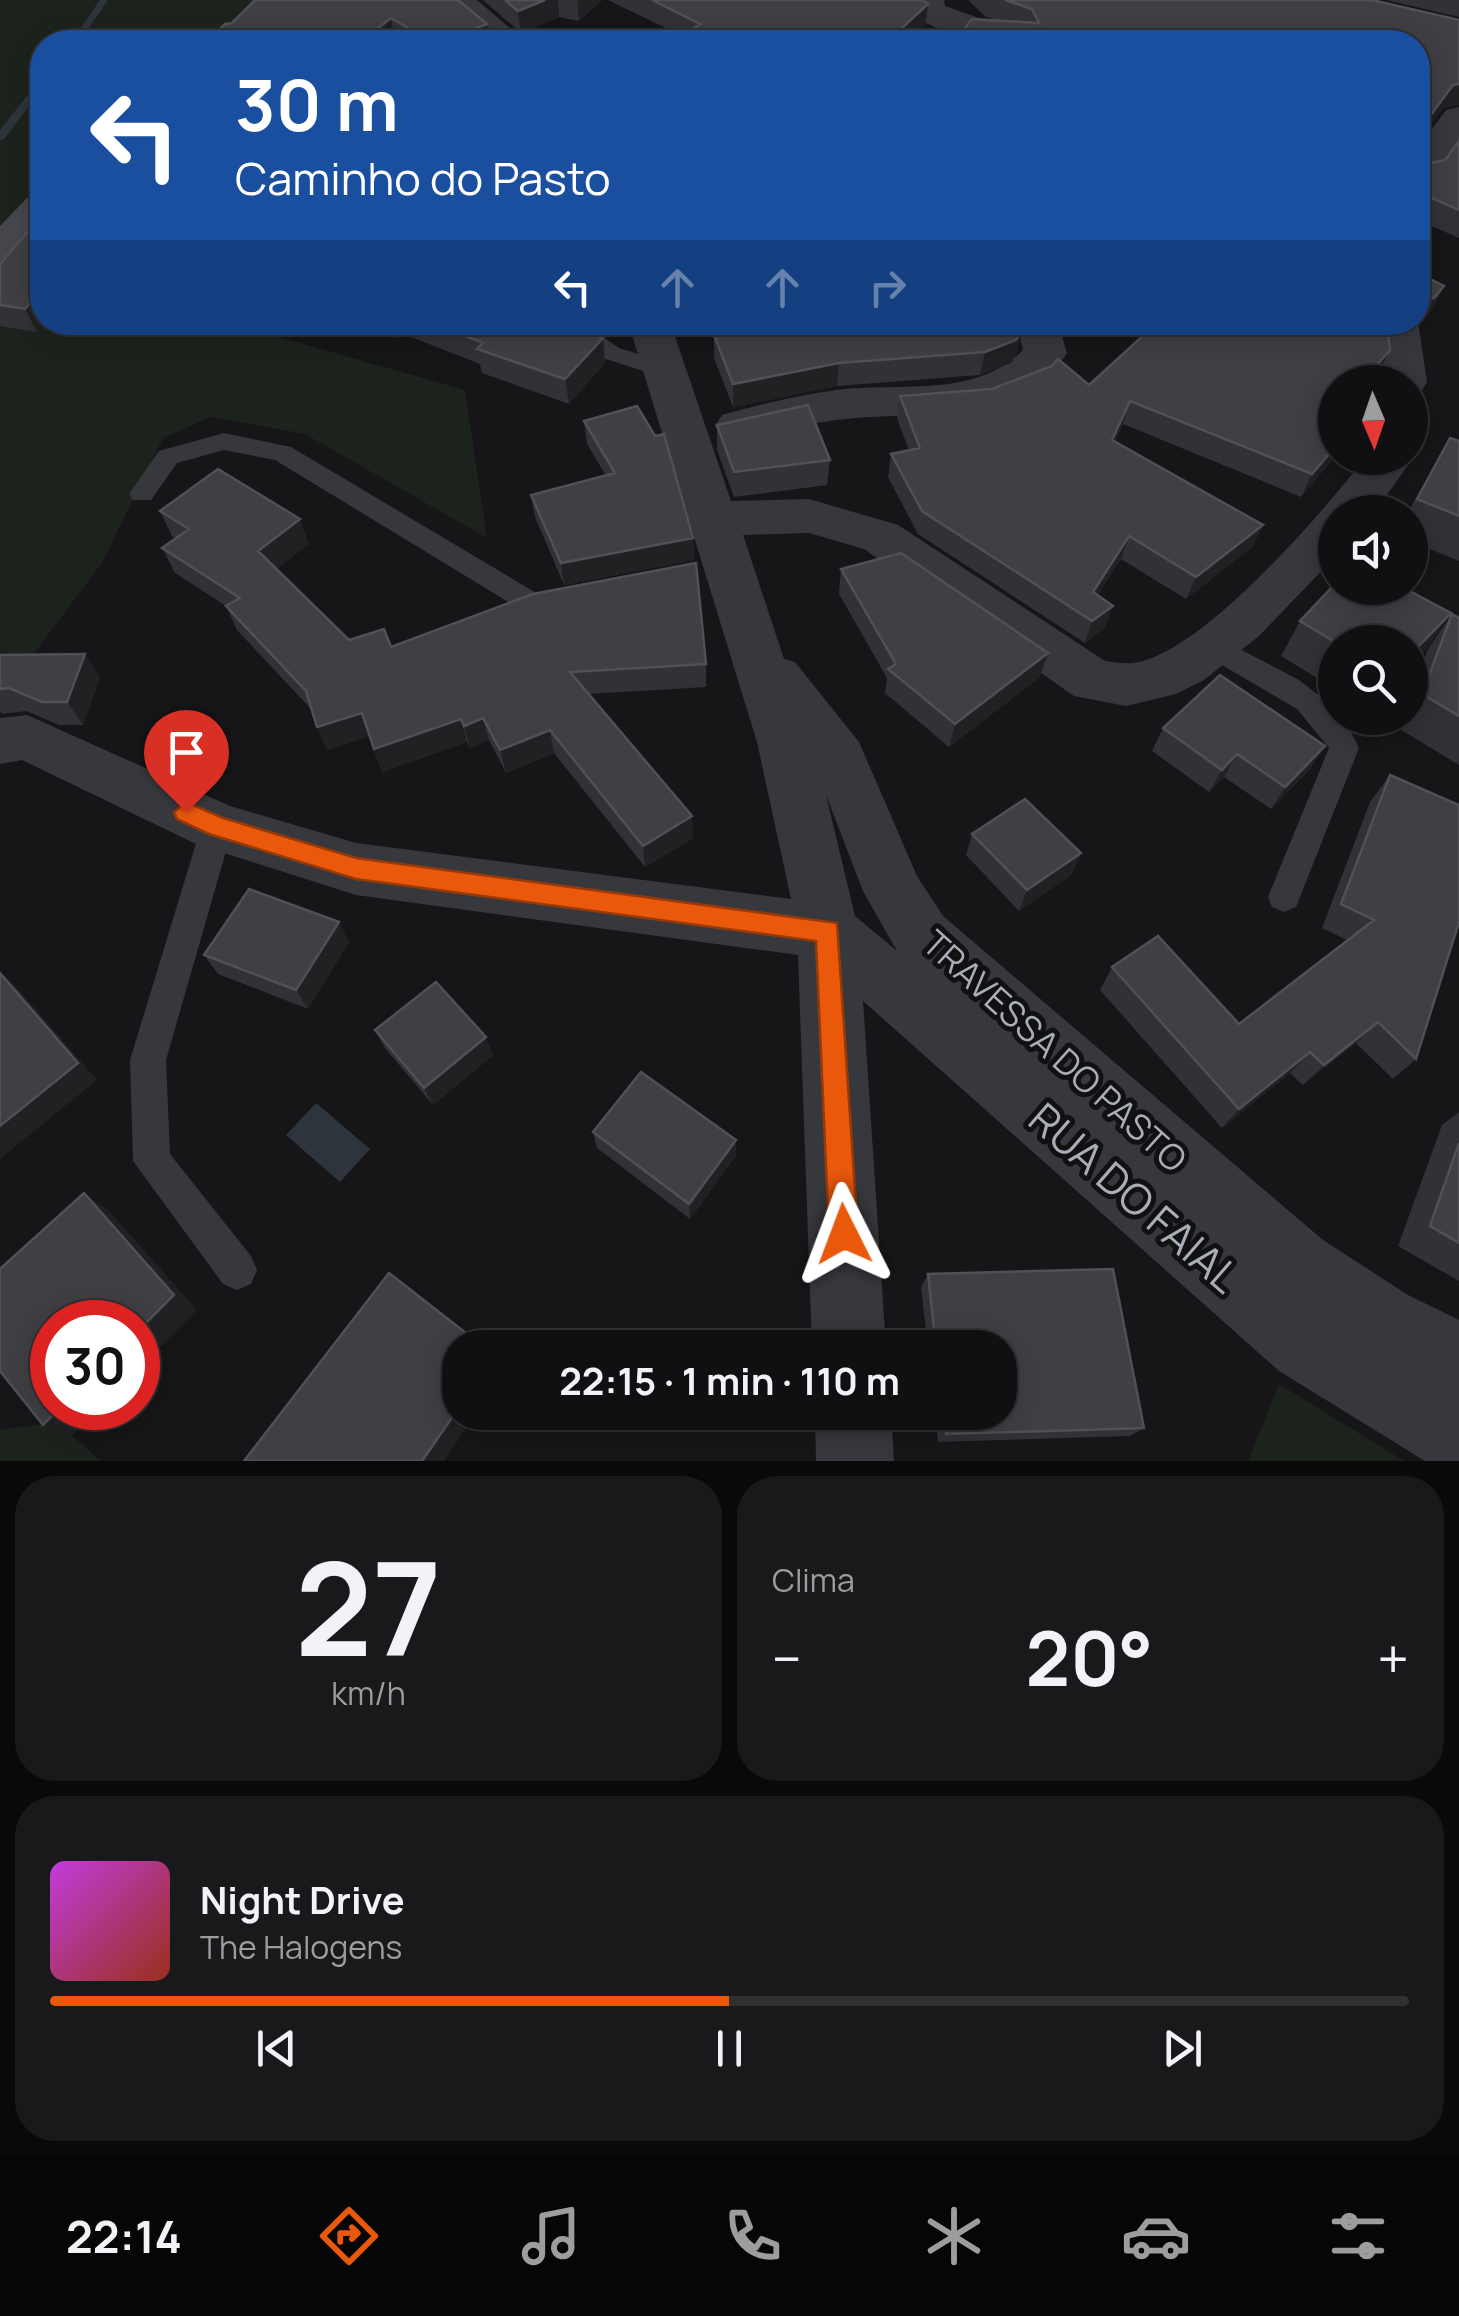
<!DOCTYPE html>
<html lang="pt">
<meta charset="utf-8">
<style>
:root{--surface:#101012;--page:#19191b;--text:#f1f3f6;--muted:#9c9d9f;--line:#303032;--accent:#ea580c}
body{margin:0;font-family:Manrope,sans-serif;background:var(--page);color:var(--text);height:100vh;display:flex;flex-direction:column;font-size:38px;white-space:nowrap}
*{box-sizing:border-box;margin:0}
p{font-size:32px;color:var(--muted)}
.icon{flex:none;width:55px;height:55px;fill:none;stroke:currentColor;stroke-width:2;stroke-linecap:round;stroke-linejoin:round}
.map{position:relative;height:1461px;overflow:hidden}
.details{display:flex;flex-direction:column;gap:15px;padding:15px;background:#09090a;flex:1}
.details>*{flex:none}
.hud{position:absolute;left:30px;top:30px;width:1400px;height:305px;border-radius:40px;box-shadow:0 5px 25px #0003,0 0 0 2px var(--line);background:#1a4fa0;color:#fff;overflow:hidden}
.needle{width:65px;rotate:178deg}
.fabs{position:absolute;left:1318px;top:365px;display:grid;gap:20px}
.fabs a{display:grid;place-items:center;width:110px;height:110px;border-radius:50%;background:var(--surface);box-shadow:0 5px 25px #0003,0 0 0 2px var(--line);font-size:50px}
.speed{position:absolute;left:30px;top:1300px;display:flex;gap:20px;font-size:50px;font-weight:700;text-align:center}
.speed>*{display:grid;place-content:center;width:130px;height:130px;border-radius:50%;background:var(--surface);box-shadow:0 5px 25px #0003,0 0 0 2px var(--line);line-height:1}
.speed .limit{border:15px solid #d22;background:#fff;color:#111}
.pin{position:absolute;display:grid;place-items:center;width:85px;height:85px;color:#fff;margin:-102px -42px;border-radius:50% 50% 50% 0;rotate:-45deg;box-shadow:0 0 10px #0007}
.pin .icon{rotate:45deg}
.me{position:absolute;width:110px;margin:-55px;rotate:357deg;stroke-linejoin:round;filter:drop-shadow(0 0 8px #0008)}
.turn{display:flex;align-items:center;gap:35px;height:210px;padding:0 40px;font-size:45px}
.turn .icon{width:130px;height:130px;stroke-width:2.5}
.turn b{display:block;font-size:70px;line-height:85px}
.lanes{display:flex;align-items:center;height:95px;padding:0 40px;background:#0003;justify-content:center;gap:50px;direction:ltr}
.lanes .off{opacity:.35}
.big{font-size:75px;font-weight:700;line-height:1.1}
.details .tile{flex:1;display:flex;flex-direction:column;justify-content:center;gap:15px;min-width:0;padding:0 35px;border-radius:40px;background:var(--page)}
.details .dial{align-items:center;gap:0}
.dial b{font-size:130px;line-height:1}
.song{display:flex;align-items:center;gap:30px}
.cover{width:120px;height:120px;border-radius:15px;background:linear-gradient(135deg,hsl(290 70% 55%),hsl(10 70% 35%))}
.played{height:10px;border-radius:5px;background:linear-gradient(90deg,var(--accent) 50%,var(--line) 50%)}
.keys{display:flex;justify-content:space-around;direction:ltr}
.heat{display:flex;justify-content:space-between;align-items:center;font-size:55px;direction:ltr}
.details .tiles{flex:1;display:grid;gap:15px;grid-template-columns:1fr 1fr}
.tile:last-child{grid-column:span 2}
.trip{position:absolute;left:442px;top:1330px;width:575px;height:100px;border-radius:40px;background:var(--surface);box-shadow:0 5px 25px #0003,0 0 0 2px var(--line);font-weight:700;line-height:100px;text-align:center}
.menu{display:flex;height:160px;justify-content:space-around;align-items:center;background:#060607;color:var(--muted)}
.menu .icon{width:70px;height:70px}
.menu .selected{color:var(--accent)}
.menu b{font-size:45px;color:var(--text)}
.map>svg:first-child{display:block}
.green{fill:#1c231d}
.water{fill:#2d343b}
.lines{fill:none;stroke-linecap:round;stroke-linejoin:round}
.stream{fill:#2d343b;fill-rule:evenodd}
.service{fill:#37383d;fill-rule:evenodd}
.minor{fill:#37383d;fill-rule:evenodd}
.secondary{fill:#45474d;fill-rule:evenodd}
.wall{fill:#323236}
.shaded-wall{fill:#212124}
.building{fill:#3f3f44;stroke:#4f5156;stroke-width:2.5}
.route{fill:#ea580c;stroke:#983908;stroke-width:2.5}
.labels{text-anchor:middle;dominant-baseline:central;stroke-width:10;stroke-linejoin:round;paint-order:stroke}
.street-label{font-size:35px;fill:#a9adb7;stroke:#111113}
.near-street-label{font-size:42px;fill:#a9adb7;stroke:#111113}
</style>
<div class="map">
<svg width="1459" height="1461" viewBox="0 0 1459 1461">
<rect width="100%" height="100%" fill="#161618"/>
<!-- green -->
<path class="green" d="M 0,0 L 261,0 L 217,42 L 42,42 L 42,205 L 0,249 Z
M 10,252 L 42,322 L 229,323 L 465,390 L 487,538 L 305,434 L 211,417 L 163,438 L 102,563 L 0,699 L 0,260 Z
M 1279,1384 L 1404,1461 L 1248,1461 Z
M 57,1422 L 101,1461 L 0,1461 L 0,1430 Z"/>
<!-- water -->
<path class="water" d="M 316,1103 L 370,1149 L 340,1182 L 286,1135 Z"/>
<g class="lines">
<!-- stream -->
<path class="stream" d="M 100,0 L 108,0 L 79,42 L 71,42 Z
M 42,80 L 42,89 L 4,139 L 0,140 L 0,130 L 39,81 Z"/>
<!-- service -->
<path class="service" d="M 555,322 L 582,322 L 619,348 L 673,365 L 677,370 L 665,378 L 603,358 Z
M 224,433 L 291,447 L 538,594 L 558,590 L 572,600 C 564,614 539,617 525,612 L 275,460 L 224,450 L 177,463 L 151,500 L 133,500 L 129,494 L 159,451 Z
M 1213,635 L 1299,680 L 1335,708 L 1335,718 L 1346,722 L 1359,748 L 1300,897 L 1296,907 L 1284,912 L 1272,907 L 1268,897 L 1329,748 L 1297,709 L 1203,654 L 1199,646 L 1203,638 Z
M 217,814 L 228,817 L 233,827 L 166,1060 L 170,1154 L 251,1256 L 257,1270 L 251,1284 L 237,1290 L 223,1284 L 133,1161 L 130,1060 L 201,827 L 206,817 Z"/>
<!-- minor -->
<path class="minor" d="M 441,0 L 477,0 L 526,42 L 489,42 Z
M 912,0 L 944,0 L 945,6 L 1027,35 L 1032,42 C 999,44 927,36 907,7 Z
M 1459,107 L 1459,143 L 1431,181 L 1418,184 L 1418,148 L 1446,110 Z
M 628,322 L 670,322 L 731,501 L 809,499 L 898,525 L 1105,661 C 1118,663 1130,665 1143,661 C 1211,642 1323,512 1365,458 L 1410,458 L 1410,453 L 1413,458 L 1375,512 L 1335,512 L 1335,557 L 1259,636 L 1204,680 L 1176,694 L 1126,706 L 1074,696 L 864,549 L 809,533 L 743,535 L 784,659 L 795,662 L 859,742 L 917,876 L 943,916 L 1323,1240 L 1408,1295 L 1459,1320 L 1459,1461 L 1425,1461 L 1279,1371 L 863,1001 L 886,1348 L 812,1348 L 798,955 L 356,895 L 196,844 L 22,760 L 0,764 L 0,718 L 27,715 L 230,806 L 356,843 L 791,899 L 757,742 ZM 826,795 L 863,891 L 897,951 L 855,916 Z
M 1016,322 L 1058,322 L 1067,353 C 1017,429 915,410 837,420 C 804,424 771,434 738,441 L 722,437 L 715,426 L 722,415 C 759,405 798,395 837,390 C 899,382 975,399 1023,350 Z
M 1376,322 L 1418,322 L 1427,382 L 1421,392 L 1410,395 L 1410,382 L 1383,382 Z
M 815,1412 L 891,1412 L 894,1461 L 816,1461 Z"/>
<!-- secondary -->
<path class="secondary" d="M 42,193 L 42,227 L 14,257 L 0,261 L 0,226 L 28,197 Z"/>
</g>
<!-- wall -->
<path class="wall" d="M 255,0 L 487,24 L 490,42 L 400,42 L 395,40 L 232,23 Z
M 483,0 L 602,0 L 579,21 L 559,17 L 521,33 Z
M 608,0 L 922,0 L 928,4 L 925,26 L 908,42 L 673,42 L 682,36 Z
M 968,0 L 1372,0 L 1459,20 L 1459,105 L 1443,108 L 1425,132 L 1426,164 L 1445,160 L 1459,141 L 1459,238 L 1418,220 L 1418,42 L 996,20 L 986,17 Z
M 1386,0 L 1459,0 L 1459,17 Z
M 42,215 L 37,332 L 0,326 L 0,264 Z
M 1418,273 L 1444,286 L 1432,310 L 1422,322 L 1418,321 Z
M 355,322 L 557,322 L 603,338 L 605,363 L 569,404 L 482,373 L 480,364 L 401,333 L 396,338 Z
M 762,322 L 1013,322 L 1017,353 L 1011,363 L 980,375 L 837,386 L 733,407 L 714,358 L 714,335 L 762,328 Z
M 1390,350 L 1378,373 L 1370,382 L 1335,382 L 1335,456 L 1301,497 L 1123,424 L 1115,441 L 1263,525 L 1252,547 L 1186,599 L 1121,559 L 1097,596 L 1105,628 L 1085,643 L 918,534 L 888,477 L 891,454 L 909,450 L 897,419 L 900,396 L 1089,385 Z
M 584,421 L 655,436 L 693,538 L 694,560 L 564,585 L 535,517 L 531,495 L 606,476 L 587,444 Z
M 717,425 L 830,460 L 827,485 L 734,497 L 717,450 Z
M 1450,438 L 1459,441 L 1459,561 L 1410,541 L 1410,512 L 1408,512 Z
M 160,511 L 309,544 L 276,569 L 349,640 L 391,647 L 706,664 L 706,687 L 589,694 L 692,816 L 693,838 L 645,867 L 554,753 L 506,773 L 489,740 L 470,748 L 467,742 L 382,772 L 369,736 L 327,750 L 312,710 L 237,630 L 226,606 L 175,573 L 162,548 L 176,538 L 172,536 Z
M 841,569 L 1040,677 L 949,747 L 885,693 L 887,678 L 839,594 Z
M 1335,584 L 1335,588 L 1404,588 L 1451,613 L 1427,648 L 1410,666 L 1410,642 L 1335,642 L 1335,689 L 1281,656 L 1300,621 Z
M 1452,614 L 1459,618 L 1459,765 L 1398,728 L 1402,718 L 1410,718 L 1410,696 L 1428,649 Z
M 0,655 L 100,677 L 83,725 L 59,725 L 27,711 L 2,714 L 0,711 Z
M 1163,728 L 1311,768 L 1271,809 L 1224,777 L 1209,792 L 1152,751 Z
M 1390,775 L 1416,1059 L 1393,1079 L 1356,1043 L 1303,1085 L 1290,1073 L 1222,1128 L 1100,990 L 1112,967 L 1239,1024 L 1347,940 L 1322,928 L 1370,802 Z
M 972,834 L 1081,853 L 1071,875 L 1019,911 L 966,855 Z
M 349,942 L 308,1009 L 218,974 L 204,955 Z
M 375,1030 L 493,1055 L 433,1105 L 385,1048 Z
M 1459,1112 L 1459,1281 L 1398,1246 L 1442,1125 Z
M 593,1132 L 736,1140 L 736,1156 L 690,1219 L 597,1148 Z
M 928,1274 L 1144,1428 L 1130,1436 L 938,1442 L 935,1412 L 1000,1412 L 1000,1348 L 928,1348 L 921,1287 Z"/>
<!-- shaded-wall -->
<path class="shaded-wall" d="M 545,0 L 558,0 L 559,17 L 521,33 L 518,11 Z
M 577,0 L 602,0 L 579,21 Z
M 928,4 L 925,26 L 908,42 L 887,42 Z
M 391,18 L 395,40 L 392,42 L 361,42 Z
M 487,24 L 490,42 L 440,42 Z
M 1459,84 L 1459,105 L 1443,108 L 1418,142 L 1425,123 L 1453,85 Z
M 1444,286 L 1432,310 L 1422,322 L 1434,298 Z
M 42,290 L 42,322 L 46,322 L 37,332 L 25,309 Z
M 392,322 L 399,322 L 401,333 L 396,338 Z
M 1022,330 L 1017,353 L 1011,363 L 980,375 L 985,352 Z
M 603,338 L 605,363 L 569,404 L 565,379 Z
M 1390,350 L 1378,373 L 1370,382 L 1362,382 Z
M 839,363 L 837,386 L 733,407 L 733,384 Z
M 1130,401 L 1123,424 L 1104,462 L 1112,440 Z
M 1335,447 L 1335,456 L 1301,497 L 1312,474 Z
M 300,519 L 309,544 L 268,575 L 258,551 Z
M 1263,525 L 1252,547 L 1186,599 L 1196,577 Z
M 1129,536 L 1121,559 L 1085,614 L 1093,592 Z
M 693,538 L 694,560 L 564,585 L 561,563 Z
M 1113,606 L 1105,628 L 1085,643 L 1092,621 Z
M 1451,613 L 1427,648 L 1410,666 L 1410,655 Z
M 1048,653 L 1040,677 L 949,747 L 955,724 Z
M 85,654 L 100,677 L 83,725 L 67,702 Z
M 362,713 L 370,736 L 327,750 L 317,727 Z
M 483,718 L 489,740 L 470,748 L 464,726 Z
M 461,719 L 467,742 L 382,772 L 374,749 Z
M 550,730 L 554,753 L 506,773 L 500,750 Z
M 1325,746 L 1311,768 L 1271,809 L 1285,787 Z
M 1237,754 L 1224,777 L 1209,792 L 1222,770 Z
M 692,816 L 693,838 L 645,867 L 643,846 Z
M 1081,853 L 1071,875 L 1019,911 L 1027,890 Z
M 339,922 L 349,942 L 308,1009 L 296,990 Z
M 0,972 L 20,991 L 97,1080 L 0,1159 Z
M 1378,1022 L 1356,1043 L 1303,1085 L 1324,1065 Z
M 486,1037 L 493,1055 L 433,1105 L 424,1088 Z
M 1310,1052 L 1290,1073 L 1222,1128 L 1239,1109 Z
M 736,1140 L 736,1156 L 690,1219 L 689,1204 Z
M 84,1193 L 109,1211 L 197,1310 L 138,1369 L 138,1331 Z
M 460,1406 L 460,1412 L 477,1412 L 444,1461 L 422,1461 Z
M 60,1408 L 99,1408 L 72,1435 L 43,1425 Z"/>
<!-- building -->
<path class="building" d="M 255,0 L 458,0 L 487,24 L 440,42 L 432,42 L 391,18 L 361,42 L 206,42 L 225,24 L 232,23 Z
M 505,0 L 545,0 L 518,11 Z
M 652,0 L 922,0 L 928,4 L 887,42 L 673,42 L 700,24 Z
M 1005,0 L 1372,0 L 1459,20 L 1459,84 L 1453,85 L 1425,123 L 1426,164 L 1445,160 L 1459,141 L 1459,210 L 1418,192 L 1418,42 L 954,42 L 972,19 L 1039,23 L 1032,9 Z
M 42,215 L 42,290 L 25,309 L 0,305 L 0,264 Z
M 1418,273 L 1444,286 L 1434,298 L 1418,298 Z
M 432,322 L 557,322 L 603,338 L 565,379 L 477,349 L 483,343 Z
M 788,322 L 1013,322 L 1022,330 L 1016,340 L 985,352 L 839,363 L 733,384 L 714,335 L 791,324 Z
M 1158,322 L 1387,322 L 1390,350 L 1362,382 L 1335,382 L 1335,447 L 1312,474 L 1130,401 L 1112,440 L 1263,525 L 1196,577 L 1129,536 L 1093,592 L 1113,606 L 1092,621 L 922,511 L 891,454 L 920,448 L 900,396 L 992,389 L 1052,366 L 1058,359 L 1089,385 Z
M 808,405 L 830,460 L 734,472 L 717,425 Z
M 637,406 L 655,436 L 664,434 L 693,538 L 561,563 L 531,495 L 615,473 L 584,421 Z
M 1450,438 L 1459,441 L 1459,516 L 1417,499 Z
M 218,469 L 300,519 L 258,551 L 349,640 L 384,629 L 391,647 L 533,594 L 696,563 L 706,664 L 570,672 L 692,816 L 643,846 L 550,730 L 500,750 L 483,718 L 464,726 L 461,719 L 374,749 L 362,713 L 317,727 L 306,691 L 226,606 L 240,598 L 162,548 L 189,529 L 160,511 Z
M 901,553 L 1048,653 L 955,724 L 888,669 L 896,664 L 841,569 Z
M 1335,584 L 1335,588 L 1404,588 L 1451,613 L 1410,655 L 1410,642 L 1335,642 L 1300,621 Z
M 1452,614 L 1459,618 L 1459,716 L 1422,694 Z
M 85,654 L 67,702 L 42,702 L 9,688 L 0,689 L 0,655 Z
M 1220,675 L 1325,746 L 1285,787 L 1237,754 L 1222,770 L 1163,728 Z
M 1390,775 L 1459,805 L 1459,922 L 1416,1059 L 1378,1022 L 1324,1065 L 1310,1052 L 1239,1109 L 1112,967 L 1158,936 L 1239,1024 L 1374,920 L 1341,904 Z
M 1025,799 L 1081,853 L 1027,890 L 972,834 Z
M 249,889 L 339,922 L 296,990 L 204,955 Z
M 0,973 L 78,1063 L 0,1126 Z
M 436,982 L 486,1037 L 424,1088 L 375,1030 Z
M 641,1072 L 736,1140 L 689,1204 L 593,1132 Z
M 1459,1143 L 1459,1243 L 1430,1226 Z
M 84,1193 L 174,1295 L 138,1331 L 138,1322 L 52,1322 L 52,1408 L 60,1408 L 43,1425 L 0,1371 L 0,1269 Z
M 1113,1269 L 1144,1428 L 946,1434 L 943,1412 L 1000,1412 L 1000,1348 L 936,1348 L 928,1274 Z
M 389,1273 L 485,1348 L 460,1348 L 460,1406 L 422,1461 L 244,1461 Z"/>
<!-- route -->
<path class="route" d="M 186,802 L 223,818 L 356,858 L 837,923 L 858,1234 L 854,1244 L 844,1249 L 833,1244 L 829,1234 L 816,941 L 356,879 L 209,834 L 177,819 L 174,812 Z"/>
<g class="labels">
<!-- street labels -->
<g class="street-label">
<text transform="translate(1055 1051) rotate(42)">TRAVESSA DO PASTO</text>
</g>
<!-- near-street labels -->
<g class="near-street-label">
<text transform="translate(1135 1197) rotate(41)">RUA DO FAIAL</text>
</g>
</g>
</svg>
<div class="fabs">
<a><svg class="needle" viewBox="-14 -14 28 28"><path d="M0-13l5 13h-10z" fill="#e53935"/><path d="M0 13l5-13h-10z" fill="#9c9d9f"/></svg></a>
<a><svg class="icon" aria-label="sound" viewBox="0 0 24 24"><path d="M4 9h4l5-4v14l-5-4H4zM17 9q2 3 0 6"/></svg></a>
<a><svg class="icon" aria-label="search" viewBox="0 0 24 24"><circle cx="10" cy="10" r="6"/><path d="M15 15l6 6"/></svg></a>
</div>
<div class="speed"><div class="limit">30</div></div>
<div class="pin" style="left:186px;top:812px;background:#d93025"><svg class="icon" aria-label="arrive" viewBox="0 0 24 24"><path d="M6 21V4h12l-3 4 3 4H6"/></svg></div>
<svg class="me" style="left:844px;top:1234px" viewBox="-20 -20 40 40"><path d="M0-17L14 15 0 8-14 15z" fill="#ea580c" stroke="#fff" stroke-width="4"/></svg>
<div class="trip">22:15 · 1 min · 110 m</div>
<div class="hud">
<div class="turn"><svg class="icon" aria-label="left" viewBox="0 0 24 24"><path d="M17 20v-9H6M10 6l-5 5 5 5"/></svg><div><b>30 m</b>Caminho do Pasto</div></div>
<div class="lanes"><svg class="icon" aria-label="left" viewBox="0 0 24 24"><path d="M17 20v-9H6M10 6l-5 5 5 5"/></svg><svg class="icon off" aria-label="ahead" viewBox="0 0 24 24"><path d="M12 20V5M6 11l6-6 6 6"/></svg><svg class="icon off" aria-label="ahead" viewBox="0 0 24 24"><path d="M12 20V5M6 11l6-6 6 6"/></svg><svg class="icon off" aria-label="right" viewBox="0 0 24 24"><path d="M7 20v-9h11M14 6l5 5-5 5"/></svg></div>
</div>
</div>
<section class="details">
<div class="tiles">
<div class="tile dial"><b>27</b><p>km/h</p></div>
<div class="tile"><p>Clima</p>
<div class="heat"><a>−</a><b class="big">20°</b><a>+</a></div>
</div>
<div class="tile">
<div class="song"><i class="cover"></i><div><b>Night Drive</b><p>The Halogens</p></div></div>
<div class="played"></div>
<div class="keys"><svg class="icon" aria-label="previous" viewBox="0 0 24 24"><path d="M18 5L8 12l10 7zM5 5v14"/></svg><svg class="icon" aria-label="pause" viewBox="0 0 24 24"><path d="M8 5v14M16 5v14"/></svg><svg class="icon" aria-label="next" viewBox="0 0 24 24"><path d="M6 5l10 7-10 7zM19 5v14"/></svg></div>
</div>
</div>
</section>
<nav class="menu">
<b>22:14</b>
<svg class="icon selected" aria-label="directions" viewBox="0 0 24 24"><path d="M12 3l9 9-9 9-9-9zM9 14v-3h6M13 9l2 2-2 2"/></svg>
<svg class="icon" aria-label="music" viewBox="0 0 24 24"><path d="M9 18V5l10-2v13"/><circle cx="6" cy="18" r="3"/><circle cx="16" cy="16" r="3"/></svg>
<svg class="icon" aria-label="phone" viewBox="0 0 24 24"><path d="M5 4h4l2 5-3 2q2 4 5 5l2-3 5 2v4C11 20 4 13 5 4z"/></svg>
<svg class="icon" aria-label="climate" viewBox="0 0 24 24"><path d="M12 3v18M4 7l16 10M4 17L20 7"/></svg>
<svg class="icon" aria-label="car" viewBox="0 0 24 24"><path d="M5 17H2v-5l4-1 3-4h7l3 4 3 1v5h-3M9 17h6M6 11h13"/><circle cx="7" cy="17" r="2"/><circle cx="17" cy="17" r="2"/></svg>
<svg class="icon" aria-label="filters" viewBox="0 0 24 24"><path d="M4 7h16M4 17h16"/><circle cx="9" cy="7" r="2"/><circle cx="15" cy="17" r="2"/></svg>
</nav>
